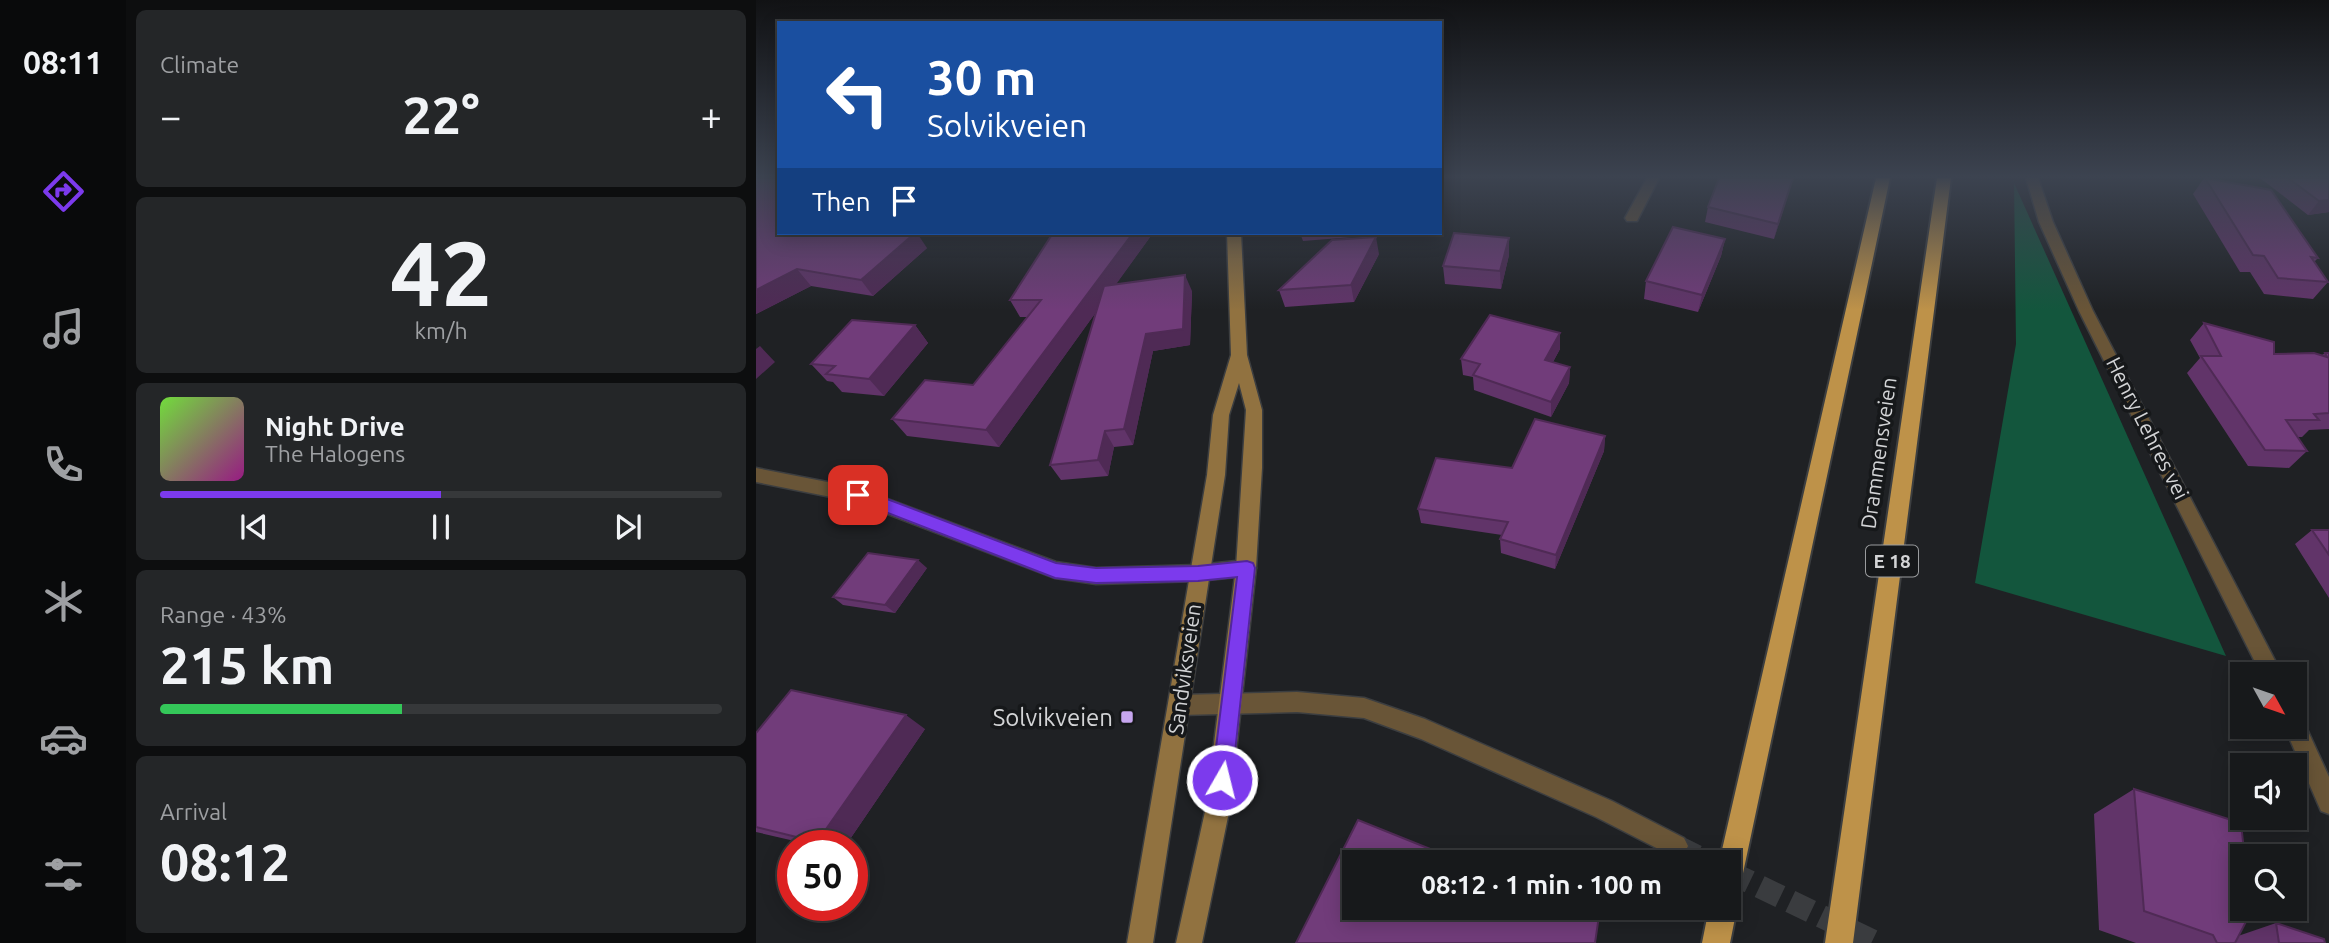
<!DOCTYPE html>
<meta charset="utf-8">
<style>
:root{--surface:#17191b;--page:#242628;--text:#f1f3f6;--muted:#9ea0a3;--line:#36383a;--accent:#7c3aed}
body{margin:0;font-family:Ubuntu,sans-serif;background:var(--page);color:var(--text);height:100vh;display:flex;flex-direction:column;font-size:26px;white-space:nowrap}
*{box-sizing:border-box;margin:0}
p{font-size:23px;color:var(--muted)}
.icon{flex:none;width:38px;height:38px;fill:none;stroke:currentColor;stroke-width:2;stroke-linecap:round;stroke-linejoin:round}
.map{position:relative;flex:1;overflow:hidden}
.details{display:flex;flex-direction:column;gap:10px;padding:10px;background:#0d0e0f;width:630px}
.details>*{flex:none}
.banner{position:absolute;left:21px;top:21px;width:665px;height:214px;border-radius:0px;box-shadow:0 4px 18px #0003,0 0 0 2px var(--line);background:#1a4fa0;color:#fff;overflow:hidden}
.needle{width:46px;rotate:130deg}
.fabs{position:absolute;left:1474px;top:662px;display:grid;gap:14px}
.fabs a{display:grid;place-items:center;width:77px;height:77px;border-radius:0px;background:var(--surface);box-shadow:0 4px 18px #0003,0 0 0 2px var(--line);font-size:35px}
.speed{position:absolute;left:21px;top:830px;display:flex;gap:14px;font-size:35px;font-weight:700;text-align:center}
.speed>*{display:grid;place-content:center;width:91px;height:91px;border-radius:50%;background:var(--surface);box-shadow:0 4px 18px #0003,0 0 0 2px var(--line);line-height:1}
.speed .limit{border:10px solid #d22;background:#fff;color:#111}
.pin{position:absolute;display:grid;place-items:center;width:60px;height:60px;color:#fff;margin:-30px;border-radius:14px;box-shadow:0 4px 10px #0006}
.me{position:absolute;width:77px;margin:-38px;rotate:8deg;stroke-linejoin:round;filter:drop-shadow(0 0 5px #0008)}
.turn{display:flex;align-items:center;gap:24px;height:147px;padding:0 35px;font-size:32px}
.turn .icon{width:91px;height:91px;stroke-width:2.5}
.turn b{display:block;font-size:49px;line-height:60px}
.then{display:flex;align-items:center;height:66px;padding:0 35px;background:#0003;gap:14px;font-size:26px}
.big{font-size:52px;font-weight:600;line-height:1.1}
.details .widget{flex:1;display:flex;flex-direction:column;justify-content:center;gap:10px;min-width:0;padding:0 24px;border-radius:10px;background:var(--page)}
.details .dial{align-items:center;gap:0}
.dial b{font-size:91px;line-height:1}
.song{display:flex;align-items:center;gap:21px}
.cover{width:84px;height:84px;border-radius:10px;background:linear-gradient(135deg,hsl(100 70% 55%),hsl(310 70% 35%))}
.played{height:7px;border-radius:4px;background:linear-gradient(90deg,var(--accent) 50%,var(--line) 50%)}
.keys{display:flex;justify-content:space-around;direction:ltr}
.heat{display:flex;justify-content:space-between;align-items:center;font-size:38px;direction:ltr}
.charge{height:10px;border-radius:5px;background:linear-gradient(90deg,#34c759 43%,var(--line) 0)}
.trip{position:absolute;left:586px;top:850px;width:399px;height:70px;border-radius:0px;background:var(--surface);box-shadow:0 4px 18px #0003,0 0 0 2px var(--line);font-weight:600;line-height:70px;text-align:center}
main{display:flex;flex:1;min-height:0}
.tabs{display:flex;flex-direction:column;width:126px;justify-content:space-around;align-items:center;background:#090a0b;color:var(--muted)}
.tabs .icon{width:49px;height:49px}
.tabs .active{color:var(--accent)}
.tabs b{font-size:32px;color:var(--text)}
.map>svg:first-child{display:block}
.green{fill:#13563d}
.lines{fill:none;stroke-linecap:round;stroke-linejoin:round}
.minor-tunnel{stroke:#3a3c3f;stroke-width:23;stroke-dasharray:23 11;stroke-linecap:butt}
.minor-casing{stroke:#3c3e40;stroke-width:3}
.secondary-casing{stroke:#3c3e40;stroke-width:3}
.trunk-casing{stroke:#3c3e40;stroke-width:4}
.minor{fill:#695537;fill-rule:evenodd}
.secondary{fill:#917240;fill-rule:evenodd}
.trunk{fill:#be9249;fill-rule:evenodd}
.wall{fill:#613469}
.shaded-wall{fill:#4f2a55}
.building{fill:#713c7a;stroke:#4f2a55;stroke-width:2}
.route{fill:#7c3aed;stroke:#51269a;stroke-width:2}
.poi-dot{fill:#c7a6ef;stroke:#16181a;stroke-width:2.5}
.labels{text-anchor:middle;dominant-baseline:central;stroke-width:7;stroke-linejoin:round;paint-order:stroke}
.shield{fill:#16181a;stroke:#9a9c9e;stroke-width:2}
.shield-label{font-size:19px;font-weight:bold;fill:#d3d4d6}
.street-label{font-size:21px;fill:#d3d4d6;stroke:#16181a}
.near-poi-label{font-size:24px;fill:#d3d4d6;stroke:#16181a;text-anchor:end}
</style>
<main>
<nav class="tabs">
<b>08:11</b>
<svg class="icon active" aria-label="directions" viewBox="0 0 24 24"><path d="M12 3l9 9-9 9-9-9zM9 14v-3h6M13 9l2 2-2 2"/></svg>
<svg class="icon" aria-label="music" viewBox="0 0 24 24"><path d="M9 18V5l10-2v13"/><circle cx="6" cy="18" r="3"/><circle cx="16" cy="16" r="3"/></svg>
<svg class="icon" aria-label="phone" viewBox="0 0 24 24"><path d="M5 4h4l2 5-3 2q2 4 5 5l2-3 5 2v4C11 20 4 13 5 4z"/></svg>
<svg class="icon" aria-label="climate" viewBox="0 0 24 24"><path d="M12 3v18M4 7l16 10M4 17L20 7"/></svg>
<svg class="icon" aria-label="car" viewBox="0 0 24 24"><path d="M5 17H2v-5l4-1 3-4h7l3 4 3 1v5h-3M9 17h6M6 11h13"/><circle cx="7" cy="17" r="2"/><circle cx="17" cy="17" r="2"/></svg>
<svg class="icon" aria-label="filters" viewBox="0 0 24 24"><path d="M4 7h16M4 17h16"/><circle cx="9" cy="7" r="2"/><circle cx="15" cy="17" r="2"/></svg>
</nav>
<section class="details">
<div class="widget"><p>Climate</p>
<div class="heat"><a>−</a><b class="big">22°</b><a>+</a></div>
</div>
<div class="widget dial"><b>42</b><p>km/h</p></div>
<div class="widget">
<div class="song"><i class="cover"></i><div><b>Night Drive</b><p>The Halogens</p></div></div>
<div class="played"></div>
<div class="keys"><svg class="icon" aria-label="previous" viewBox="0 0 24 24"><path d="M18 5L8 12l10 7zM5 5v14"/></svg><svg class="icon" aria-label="pause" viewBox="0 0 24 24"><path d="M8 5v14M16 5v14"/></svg><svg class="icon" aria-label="next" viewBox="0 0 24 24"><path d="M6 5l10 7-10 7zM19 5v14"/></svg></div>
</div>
<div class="widget"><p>Range · 43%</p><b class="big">215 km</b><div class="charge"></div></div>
<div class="widget"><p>Arrival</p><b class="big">08:12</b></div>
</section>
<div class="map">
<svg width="1573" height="943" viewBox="0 0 1573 943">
<rect width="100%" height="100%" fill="#1f2124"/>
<!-- green -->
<path class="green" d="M 1258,183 L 1470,656 L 1219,583 L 1260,344 Z"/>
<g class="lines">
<!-- minor-tunnel -->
<path class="minor-tunnel" d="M 920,846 L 954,863
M 973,872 L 1121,943"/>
<defs>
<path id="minor" d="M 891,178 L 903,178 L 881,221 L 871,221 L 869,218 Z
M 1270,178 L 1282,178 L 1297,222 L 1337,311 L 1526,674 L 1505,674 L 1323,311 L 1283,222 Z
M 0,468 L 102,488 L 300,562 L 340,568 L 442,565 L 490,560 L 497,562 L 500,568 L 497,574 L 490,576 L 442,581 L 340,584 L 299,578 L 100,502 L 0,482 Z
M 541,692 L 608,698 L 669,719 L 856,801 L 928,838 L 932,846 L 928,854 L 920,858 L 840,817 L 665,739 L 608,718 L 541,712 L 424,715 L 416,712 L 413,705 L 416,698 L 424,695 Z
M 1538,715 L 1546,718 L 1573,777 L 1573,814 L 1565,811 L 1528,726 L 1538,726 Z"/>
<path id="secondary" d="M 471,233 L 485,233 L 491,355 L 506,410 L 506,468 L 500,568 L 474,807 L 446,943 L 420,943 L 450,807 L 480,568 L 490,410 L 483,383 L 473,415 L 469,475 L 397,943 L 371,943 L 451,475 L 457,415 L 475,355 Z"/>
<path id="trunk" d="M 1120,178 L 1134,178 L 986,878 L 982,887 L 973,891 L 973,863 L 963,863 Z
M 1181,178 L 1195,178 L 1097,943 L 1069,943 Z
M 973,897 L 977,898 L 981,908 L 974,943 L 946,943 L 953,908 L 973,908 Z"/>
</defs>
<!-- minor casing -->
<use href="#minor" class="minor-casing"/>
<!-- secondary casing -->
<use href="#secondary" class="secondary-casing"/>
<!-- trunk casing -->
<use href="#trunk" class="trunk-casing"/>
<!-- minor -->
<use href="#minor" class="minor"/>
<!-- secondary -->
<use href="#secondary" class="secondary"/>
<!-- trunk -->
<use href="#trunk" class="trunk"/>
</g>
<!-- wall -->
<path class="wall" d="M 1037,178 L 1018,239 L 949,222 L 952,207 Z
M 1448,178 L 1452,178 L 1562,258 L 1558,262 L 1572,282 L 1557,299 L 1508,294 L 1494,272 L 1484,272 L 1437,194 Z
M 1504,178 L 1573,178 L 1573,212 L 1552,215 Z
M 23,233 L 171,248 L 117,296 L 55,286 L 0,314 Z
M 297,233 L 397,233 L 359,285 L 436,291 L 434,345 L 397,351 L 377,445 L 358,447 L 352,476 L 305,480 L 294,465 L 340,312 L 243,447 L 151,436 L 136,419 L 217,385 L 271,317 L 264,317 L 254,300 Z
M 544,233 L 597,233 L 597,237 L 547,241 Z
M 969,239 L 965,256 L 942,312 L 888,299 L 890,281 Z
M 623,254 L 598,302 L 529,307 L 523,290 Z
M 753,255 L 745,289 L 689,284 L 687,266 Z
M 1448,323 L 1518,354 L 1566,355 L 1569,353 L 1573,353 L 1573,429 L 1553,430 L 1546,437 L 1541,437 L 1551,451 L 1533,468 L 1492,466 L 1431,373 L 1444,358 L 1434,340 Z
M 159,325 L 172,343 L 128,396 L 86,392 L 77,382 L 71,381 L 55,364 Z
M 804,349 L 797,362 L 814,367 L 813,383 L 795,417 L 718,390 L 717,377 L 707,375 L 705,359 Z
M 849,436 L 848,451 L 799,569 L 745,553 L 744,539 L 746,535 L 665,523 L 662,509 L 756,468 Z
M 1556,530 L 1573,530 L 1573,598 L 1539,544 Z
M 171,568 L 139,613 L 87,605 L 77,597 Z
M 169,729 L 90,845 L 56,845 L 0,832 L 0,733 Z
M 1378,789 L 1482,936 L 1520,923 L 1569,943 L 1380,943 L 1343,930 L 1338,814 Z"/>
<!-- shaded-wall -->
<path class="shaded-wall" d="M 1037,178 L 1036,183 L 1018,239 L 1022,224 Z
M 1573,200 L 1573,212 L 1552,215 L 1563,201 Z
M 159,233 L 161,233 L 171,248 L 117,296 L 105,280 Z
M 377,233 L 397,233 L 243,447 L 230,430 Z
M 620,237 L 623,254 L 598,302 L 595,285 Z
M 753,238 L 753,255 L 745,289 L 744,271 Z
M 969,239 L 965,256 L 942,312 L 946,295 Z
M 41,269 L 55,286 L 0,314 L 0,290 Z
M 429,275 L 436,291 L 434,345 L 397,351 L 377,445 L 368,429 L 390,334 Z
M 159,325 L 172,343 L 128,396 L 113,379 Z
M 804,333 L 804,349 L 789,376 L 789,360 Z
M 4,346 L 19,362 L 0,379 L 0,349 Z
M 814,367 L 813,383 L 795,417 L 795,402 Z
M 349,431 L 358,447 L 352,476 L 342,460 Z
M 849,436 L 848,451 L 799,569 L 800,555 Z
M 162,560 L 171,568 L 139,613 L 129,605 Z
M 150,715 L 169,729 L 90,845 L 69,845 L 61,842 Z"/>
<!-- building -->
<path class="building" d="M 0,178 L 23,178 L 23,233 L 159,233 L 105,280 L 41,269 L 0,290 Z
M 963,178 L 1037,178 L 1022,224 L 952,207 Z
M 1449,178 L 1515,190 L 1562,258 L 1555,257 L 1572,282 L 1522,278 L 1508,256 L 1497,255 Z
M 1532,178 L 1573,178 L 1573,200 L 1563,201 Z
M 917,227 L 969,239 L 946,295 L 890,281 Z
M 297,233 L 377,233 L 230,430 L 136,419 L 169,380 L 217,385 L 285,300 L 254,300 Z
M 698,233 L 753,238 L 744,271 L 687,266 Z
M 620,237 L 595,285 L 523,290 L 576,240 Z
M 429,275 L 427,329 L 390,334 L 368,429 L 349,431 L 342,460 L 294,465 L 348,286 Z
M 734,315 L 804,333 L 789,360 L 814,367 L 795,402 L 717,375 L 724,364 L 705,359 Z
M 96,320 L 159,325 L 113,379 L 70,374 L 79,366 L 55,364 Z
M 1448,323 L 1518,342 L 1518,354 L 1558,353 L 1571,357 L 1569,353 L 1573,353 L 1573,413 L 1558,414 L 1563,420 L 1530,420 L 1551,451 L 1509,450 L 1445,356 L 1465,356 Z
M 779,419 L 849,436 L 800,555 L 744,539 L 752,522 L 662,509 L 680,458 L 756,468 Z
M 1556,530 L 1573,530 L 1573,555 Z
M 112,553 L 162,560 L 129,605 L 77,597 Z
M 35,690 L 150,715 L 61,842 L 0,827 L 0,733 Z
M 1378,789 L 1485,823 L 1488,851 L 1504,856 L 1486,856 L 1486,908 L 1497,908 L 1479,943 L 1461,943 L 1457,935 L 1388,911 Z
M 602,820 L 709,863 L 598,863 L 598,908 L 823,908 L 843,916 L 839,943 L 540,943 Z
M 1520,923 L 1568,939 L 1569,943 L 1523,943 Z"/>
<!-- sky -->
<linearGradient id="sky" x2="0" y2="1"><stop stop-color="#111214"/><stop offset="0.57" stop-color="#3c4350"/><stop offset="1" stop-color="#3c4350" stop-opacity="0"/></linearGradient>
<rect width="1573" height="310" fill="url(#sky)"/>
<!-- route -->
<path class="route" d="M 102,488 L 300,563 L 340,568 L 442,566 L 491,561 L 497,563 L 499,568 L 476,780 L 473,788 L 466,791 L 459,788 L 456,780 L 481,577 L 442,581 L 340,583 L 299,578 L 96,499 L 94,495 Z"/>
<!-- markers -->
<rect class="poi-dot" x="364" y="710" width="14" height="14" rx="3.5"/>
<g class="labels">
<!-- shield labels -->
<rect class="shield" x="1110" y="545.5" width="52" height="31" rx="5"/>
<g class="shield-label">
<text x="1136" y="561">E 18</text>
</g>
<!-- street labels -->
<g class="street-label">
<text transform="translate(1392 428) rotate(63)">Henry Lehres vei</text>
<text transform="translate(1122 453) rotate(-82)">Drammensveien</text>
<text transform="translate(428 669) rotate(-82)">Sandviksveien</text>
</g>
<!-- near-poi labels -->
<g class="near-poi-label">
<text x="357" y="717">Solvikveien</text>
</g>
</g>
</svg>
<div class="fabs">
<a><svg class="needle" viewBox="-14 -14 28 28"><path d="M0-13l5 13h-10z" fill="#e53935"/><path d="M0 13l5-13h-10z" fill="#9ea0a3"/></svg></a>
<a><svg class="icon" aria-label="sound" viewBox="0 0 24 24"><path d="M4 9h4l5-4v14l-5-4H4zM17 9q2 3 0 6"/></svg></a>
<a><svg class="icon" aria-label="search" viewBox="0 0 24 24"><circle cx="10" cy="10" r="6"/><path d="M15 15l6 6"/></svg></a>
</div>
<div class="speed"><div class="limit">50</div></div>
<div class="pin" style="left:102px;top:495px;background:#d93025"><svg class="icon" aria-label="arrive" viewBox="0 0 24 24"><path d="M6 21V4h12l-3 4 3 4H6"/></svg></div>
<svg class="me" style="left:466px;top:780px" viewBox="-20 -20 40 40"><circle r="17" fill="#7c3aed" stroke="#fff" stroke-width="3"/><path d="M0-11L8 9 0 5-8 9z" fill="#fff"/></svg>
<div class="trip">08:12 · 1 min · 100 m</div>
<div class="banner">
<div class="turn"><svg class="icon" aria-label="left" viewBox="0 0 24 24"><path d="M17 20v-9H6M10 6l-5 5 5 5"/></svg><div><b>30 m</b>Solvikveien</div></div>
<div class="then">Then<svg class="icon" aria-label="arrive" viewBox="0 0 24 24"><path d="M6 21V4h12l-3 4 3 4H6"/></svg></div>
</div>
</div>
</main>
